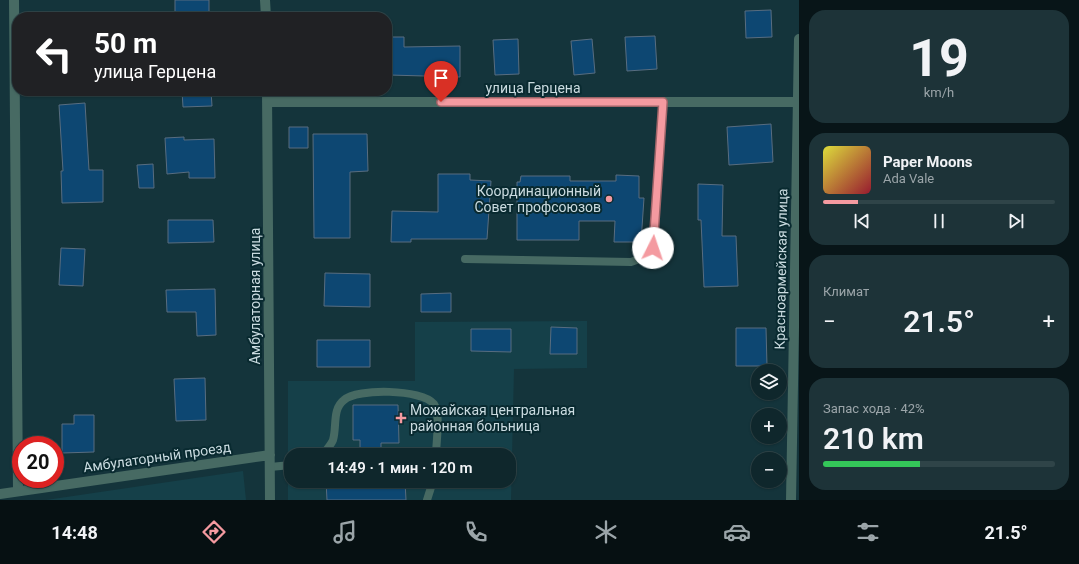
<!DOCTYPE html>
<html lang="ru">
<meta charset="utf-8">
<style>
:root{--surface:#0f272c;--page:#1d3338;--text:#f1f3f6;--muted:#9ba5a9;--line:#2f4448;--accent:#f49aa0}
body{margin:0;font-family:Roboto,sans-serif;background:var(--page);color:var(--text);height:100vh;display:flex;flex-direction:column;font-size:15px;white-space:nowrap}
*{box-sizing:border-box;margin:0}
p{font-size:13px;color:var(--muted)}
.icon{flex:none;width:22px;height:22px;fill:none;stroke:currentColor;stroke-width:2;stroke-linecap:round;stroke-linejoin:round}
.map{position:relative;flex:1;overflow:hidden}
.details{display:flex;flex-direction:column;gap:10px;padding:10px;background:#081518;width:280px}
.details>*{flex:none}
.top-card{position:absolute;left:12px;top:12px;width:380px;height:84px;border-radius:16px;box-shadow:0 1px 3px #0004,0 0 0 1px var(--line);background:#202124;color:#fff;overflow:hidden}
.tools{position:absolute;left:751px;top:364px;display:grid;gap:8px}
.tools a{display:grid;place-items:center;width:36px;height:36px;border-radius:50%;background:var(--surface);box-shadow:0 1px 3px #0004,0 0 0 1px var(--line);font-size:20px}
.speed{position:absolute;left:12px;top:436px;display:flex;gap:8px;font-size:20px;font-weight:700;text-align:center}
.speed>*{display:grid;place-content:center;width:52px;height:52px;border-radius:50%;background:var(--surface);box-shadow:0 1px 3px #0004,0 0 0 1px var(--line);line-height:1}
.speed .limit{border:6px solid #d22;background:#fff;color:#111}
.pin{position:absolute;display:grid;place-items:center;width:34px;height:34px;color:#fff;margin:-41px -17px;border-radius:50% 50% 50% 0;rotate:-45deg;box-shadow:0 0 4px #0007}
.pin .icon{rotate:45deg}
.me{position:absolute;width:44px;margin:-22px;rotate:4deg;stroke-linejoin:round;filter:drop-shadow(0 0 3px #0008)}
.turn{display:flex;align-items:center;gap:14px;height:84px;padding:0 16px;font-size:18px}
.turn .icon{width:52px;height:52px;stroke-width:2.5}
.turn b{display:block;font-size:28px;line-height:34px}
.big{font-size:30px;font-weight:600;line-height:1.1}
.details .widget{flex:1;display:flex;flex-direction:column;justify-content:center;gap:6px;min-width:0;padding:0 14px;border-radius:16px;background:var(--page)}
.details .dial{align-items:center;gap:0}
.dial b{font-size:52px;line-height:1}
.song{display:flex;align-items:center;gap:12px}
.cover{width:48px;height:48px;border-radius:6px;background:linear-gradient(135deg,hsl(60 70% 55%),hsl(350 70% 35%))}
.played{height:4px;border-radius:2px;background:linear-gradient(90deg,var(--accent) 15%,var(--line) 15%)}
.keys{display:flex;justify-content:space-around;direction:ltr}
.heat{display:flex;justify-content:space-between;align-items:center;font-size:22px;direction:ltr}
.charge{height:6px;border-radius:3px;background:linear-gradient(90deg,#34c759 42%,var(--line) 0)}
.trip{position:absolute;left:284px;top:448px;width:232px;height:40px;border-radius:16px;background:var(--surface);box-shadow:0 1px 3px #0004,0 0 0 1px var(--line);font-weight:600;line-height:40px;text-align:center}
.tab-bar{display:flex;height:64px;justify-content:space-around;align-items:center;background:#061012;color:var(--muted)}
.tab-bar .icon{width:28px;height:28px}
.tab-bar .current{color:var(--accent)}
.tab-bar b{font-size:18px;color:var(--text)}
main{display:flex;flex:1;min-height:0}
.map>svg:first-child{display:block}
.built{fill:#154049;fill-rule:evenodd}
.building{fill:#0d4772;stroke:#586d80}
.lines{fill:none;stroke-linecap:round;stroke-linejoin:round}
.service{stroke:#476a63;stroke-width:8}
.minor{stroke:#476a63;stroke-width:10}
.route-casing{stroke:#9f6468;stroke-width:10}
.route{stroke:#f49aa0;stroke-width:7}
.poi-dot{fill:#f49aa0;stroke:#092a30;stroke-width:1.5}
.labels{text-anchor:middle;dominant-baseline:central;stroke-width:4;stroke-linejoin:round;paint-order:stroke}
.street-label{font-size:14px;fill:#cadbe0;stroke:#092a30}
.poi-label{font-size:14px;fill:#cadbe0;stroke:#092a30;text-anchor:end}
</style>
<main>
<div class="map">
<svg width="799" height="500" viewBox="0 0 799 500">
<rect width="100%" height="100%" fill="#14343b"/>
<!-- built -->
<path class="built" d="M 587,321 L 587,368 L 514,369 L 511,500 L 288,500 L 288,381 L 415,381 L 415,322 ZM 291,455 L 509,455 L 509,481 L 291,481 Z
M 243,471 L 246,500 L 46,500 Z"/>
<!-- building -->
<path class="building" d="M 175,0 L 209,0 L 209,17 L 175,17 Z
M 771,10 L 772,37 L 746,38 L 745,11 Z
M 655,36 L 657,69 L 627,71 L 625,37 Z
M 388,37 L 404,37 L 404,47 L 460,46 L 460,77 L 389,75 Z
M 518,39 L 519,74 L 495,75 L 493,40 Z
M 592,39 L 595,73 L 574,75 L 571,41 Z
M 182,91 L 211,91 L 212,106 L 183,107 Z
M 85,103 L 89,170 L 103,170 L 103,202 L 62,203 L 61,171 L 63,171 L 59,105 Z
M 771,124 L 773,162 L 729,165 L 727,127 Z
M 289,127 L 308,127 L 308,148 L 289,148 Z
M 313,134 L 367,134 L 368,171 L 350,172 L 350,238 L 314,238 Z
M 184,137 L 184,140 L 214,139 L 215,178 L 189,178 L 189,172 L 167,174 L 165,138 Z
M 153,164 L 154,188 L 139,188 L 137,165 Z
M 438,174 L 470,174 L 470,180 L 491,181 L 487,239 L 411,239 L 411,242 L 391,242 L 392,211 L 438,212 Z
M 616,175 L 639,176 L 639,198 L 644,198 L 641,242 L 614,242 L 615,221 L 579,221 L 579,240 L 517,240 L 517,182 L 520,182 L 521,176 L 570,176 L 570,181 L 616,181 Z
M 698,184 L 723,185 L 722,236 L 736,236 L 738,286 L 704,287 L 701,220 L 698,220 Z
M 168,220 L 213,220 L 214,242 L 168,243 Z
M 61,248 L 85,249 L 83,286 L 59,285 Z
M 325,273 L 370,274 L 370,307 L 324,306 Z
M 215,289 L 216,335 L 197,336 L 196,312 L 167,312 L 166,290 Z
M 451,293 L 451,312 L 421,312 L 421,294 Z
M 551,327 L 577,328 L 577,354 L 550,354 Z
M 736,328 L 766,328 L 767,366 L 736,366 Z
M 471,329 L 511,329 L 511,352 L 471,351 Z
M 317,340 L 370,340 L 370,367 L 317,367 Z
M 205,378 L 206,420 L 176,421 L 174,379 Z
M 353,405 L 398,405 L 399,443 L 381,443 L 381,455 L 360,455 L 360,440 L 353,440 Z
M 74,415 L 94,415 L 94,452 L 62,453 L 62,424 L 74,424 Z
M 326,481 L 405,481 L 406,500 L 327,500 Z"/>
<g class="lines">
<!-- service -->
<path class="service" d="M 465,259 L 631,262 L 645,257 L 653,248 L 663,102
M 323,455 C 326,450 331,445 333,440 C 337,427 332,409 344,400 C 357,388 422,389 434,404 C 441,414 436,443 436,455
M 270,467 L 291,465
M 427,500 L 433,481"/>
<!-- minor -->
<path class="minor" d="M 14,0 L 18,491
M 265,0 L 266,17
M 267,91 L 270,500
M 267,102 L 799,102
M 0,494 L 270,455
M 791,500 L 799,39"/>
</g>
<g class="lines">
<defs>
<path id="route" d="M 441,102 L 663,102 L 653,248"/>
</defs>
<!-- route casing -->
<use href="#route" class="route-casing"/>
<!-- route -->
<use href="#route" class="route"/>
</g>
<!-- markers -->
<g class="poi-dot">
<circle cx="609" cy="199" r="4"/>
<path d="M399 412h4v4h4v4h-4v4h-4v-4h-4v-4h4z"/>
</g>
<g class="labels">
<!-- street labels -->
<g class="street-label">
<text x="533" y="88">улица Герцена</text>
<text transform="translate(781 269) rotate(-89)">Красноармейская улица</text>
<text transform="translate(255 296) rotate(-90)">Амбулаторная улица</text>
<text transform="translate(157 457) rotate(-8)">Амбулаторный проезд</text>
</g>
<!-- poi labels -->
<g class="poi-label">
<text x="601" y="191">Координационный<tspan x="601" dy="16">Совет профсоюзов</tspan></text>
<text x="410" y="410" text-anchor="start">Можайская центральная<tspan x="410" dy="16">районная больница</tspan></text>
</g>
</g>
</svg>
<div class="tools">
<a><svg class="icon" aria-label="layers" viewBox="0 0 24 24"><path d="M12 4l9 5-9 5-9-5zM3 14l9 5 9-5"/></svg></a>
<a>+</a>
<a>−</a>
</div>
<div class="speed"><div class="limit">20</div></div>
<div class="pin" style="left:441px;top:102px;background:#d93025"><svg class="icon" aria-label="arrive" viewBox="0 0 24 24"><path d="M6 21V4h12l-3 4 3 4H6"/></svg></div>
<svg class="me" style="left:653px;top:248px" viewBox="-20 -20 40 40"><circle r="19" fill="#fff"/><path d="M0-13L10 11 0 6-10 11z" fill="#f49aa0"/></svg>
<div class="trip">14:49 · 1 мин · 120 m</div>
<div class="top-card">
<div class="turn"><svg class="icon" aria-label="left" viewBox="0 0 24 24"><path d="M17 20v-9H6M10 6l-5 5 5 5"/></svg><div><b>50 m</b>улица Герцена</div></div>
</div>
</div>
<section class="details">
<div class="widget dial"><b>19</b><p>km/h</p></div>
<div class="widget">
<div class="song"><i class="cover"></i><div><b>Paper Moons</b><p>Ada Vale</p></div></div>
<div class="played"></div>
<div class="keys"><svg class="icon" aria-label="previous" viewBox="0 0 24 24"><path d="M18 5L8 12l10 7zM5 5v14"/></svg><svg class="icon" aria-label="pause" viewBox="0 0 24 24"><path d="M8 5v14M16 5v14"/></svg><svg class="icon" aria-label="next" viewBox="0 0 24 24"><path d="M6 5l10 7-10 7zM19 5v14"/></svg></div>
</div>
<div class="widget"><p>Климат</p>
<div class="heat"><a>−</a><b class="big">21.5°</b><a>+</a></div>
</div>
<div class="widget"><p>Запас хода · 42%</p><b class="big">210 km</b><div class="charge"></div></div>
</section>
</main>
<nav class="tab-bar">
<b>14:48</b>
<svg class="icon current" aria-label="directions" viewBox="0 0 24 24"><path d="M12 3l9 9-9 9-9-9zM9 14v-3h6M13 9l2 2-2 2"/></svg>
<svg class="icon" aria-label="music" viewBox="0 0 24 24"><path d="M9 18V5l10-2v13"/><circle cx="6" cy="18" r="3"/><circle cx="16" cy="16" r="3"/></svg>
<svg class="icon" aria-label="phone" viewBox="0 0 24 24"><path d="M5 4h4l2 5-3 2q2 4 5 5l2-3 5 2v4C11 20 4 13 5 4z"/></svg>
<svg class="icon" aria-label="climate" viewBox="0 0 24 24"><path d="M12 3v18M4 7l16 10M4 17L20 7"/></svg>
<svg class="icon" aria-label="car" viewBox="0 0 24 24"><path d="M5 17H2v-5l4-1 3-4h7l3 4 3 1v5h-3M9 17h6M6 11h13"/><circle cx="7" cy="17" r="2"/><circle cx="17" cy="17" r="2"/></svg>
<svg class="icon" aria-label="filters" viewBox="0 0 24 24"><path d="M4 7h16M4 17h16"/><circle cx="9" cy="7" r="2"/><circle cx="15" cy="17" r="2"/></svg>
<b>21.5°</b>
</nav>
